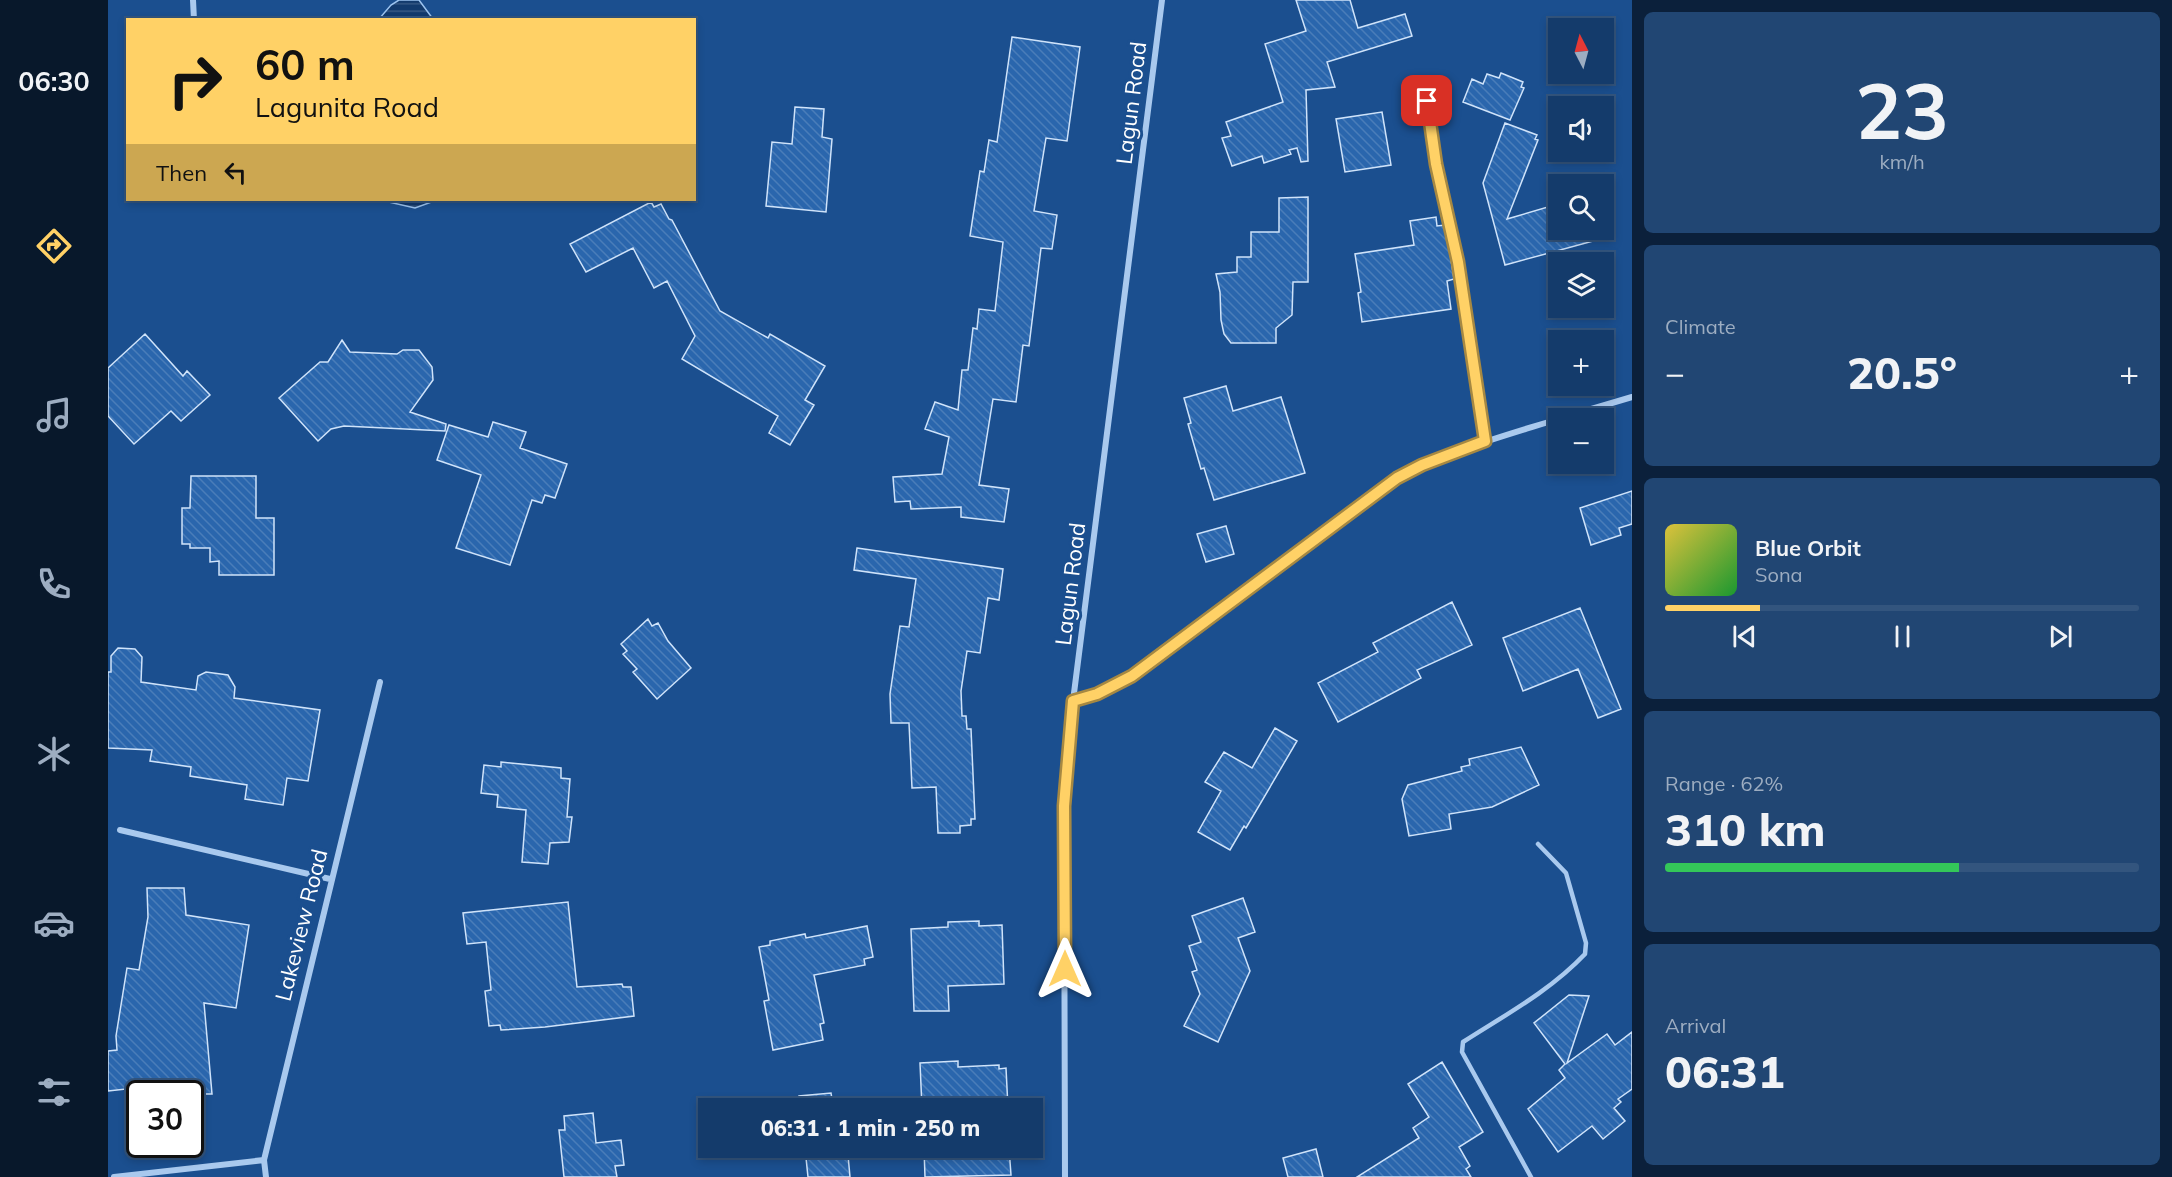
<!DOCTYPE html>
<meta charset="utf-8">
<style>
:root{--surface:#143b6b;--page:#214673;--text:#f1f3f6;--muted:#9dadc1;--line:#33557e;--accent:#ffd166}
body{margin:0;font-family:Mulish,sans-serif;background:var(--page);color:var(--text);height:100vh;display:flex;flex-direction:column;font-size:22px;white-space:nowrap}
*{box-sizing:border-box;margin:0}
p{font-size:20px;color:var(--muted)}
.icon{flex:none;width:33px;height:33px;fill:none;stroke:currentColor;stroke-width:2;stroke-linecap:round;stroke-linejoin:round}
.map{position:relative;flex:1;overflow:hidden}
.side{display:flex;flex-direction:column;gap:12px;padding:12px;background:#0b203b;width:540px}
.side>*{flex:none}
.banner{position:absolute;left:18px;top:18px;width:570px;height:183px;border-radius:0px;box-shadow:0 3px 9px #0003,0 0 0 2px var(--line);background:#ffd166;color:#111;overflow:hidden}
.needle{width:39px;rotate:354deg}
.tools{position:absolute;left:1440px;top:18px;display:grid;gap:12px}
.tools a{display:grid;place-items:center;width:66px;height:66px;border-radius:0px;background:var(--surface);box-shadow:0 3px 9px #0003,0 0 0 2px var(--line);font-size:30px}
.speed{position:absolute;left:18px;top:1080px;display:flex;gap:12px;font-size:30px;font-weight:700;text-align:center}
.speed>*{display:grid;place-content:center;width:78px;height:78px;border-radius:50%;background:var(--surface);box-shadow:0 3px 9px #0003,0 0 0 2px var(--line);line-height:1}
.speed .limit{border:3px solid #111;border-radius:9px;background:#fff;color:#111}
.pin{position:absolute;display:grid;place-items:center;width:51px;height:51px;color:#fff;margin:-26px;border-radius:12px;box-shadow:0 3px 9px #0006}
.me{position:absolute;width:66px;margin:-33px;rotate:0deg;stroke-linejoin:round;filter:drop-shadow(0 0 4px #0008)}
.turn{display:flex;align-items:center;gap:21px;height:126px;padding:0 30px;font-size:27px}
.turn .icon{width:78px;height:78px;stroke-width:2.5}
.turn b{display:block;font-size:42px;line-height:51px}
.then{display:flex;align-items:center;height:57px;padding:0 30px;background:#0003;gap:12px;font-size:22px}
.big{font-size:45px;font-weight:800;line-height:1.1}
.side .card{flex:1;display:flex;flex-direction:column;justify-content:center;gap:9px;min-width:0;padding:0 21px;border-radius:9px;background:var(--page)}
.side .dial{align-items:center;gap:0}
.dial b{font-size:78px;line-height:1}
.song{display:flex;align-items:center;gap:18px}
.cover{width:72px;height:72px;border-radius:9px;background:linear-gradient(135deg,hsl(50 70% 55%),hsl(130 70% 35%))}
.played{height:6px;border-radius:3px;background:linear-gradient(90deg,var(--accent) 20%,var(--line) 20%)}
.keys{display:flex;justify-content:space-around;direction:ltr}
.heat{display:flex;justify-content:space-between;align-items:center;font-size:33px;direction:ltr}
.charge{height:9px;border-radius:4px;background:linear-gradient(90deg,#34c759 62%,var(--line) 0)}
.trip{position:absolute;left:590px;top:1098px;width:345px;height:60px;border-radius:0px;background:var(--surface);box-shadow:0 3px 9px #0003,0 0 0 2px var(--line);font-weight:800;line-height:60px;text-align:center}
main{display:flex;flex:1;min-height:0}
.dock{display:flex;flex-direction:column;width:108px;justify-content:space-around;align-items:center;background:#08182b;color:var(--muted)}
.dock .icon{width:42px;height:42px}
.dock .active{color:var(--accent)}
.dock b{font-size:27px;color:var(--text)}
.map>svg:first-child{display:block}
.water{fill:url(#water-rules);stroke:#9cc4f0;stroke-width:1.5}
.building{fill:url(#building-back-hatch);stroke:#cfe3fa;stroke-width:1.5}
.lines{fill:none;stroke-linecap:round;stroke-linejoin:round}
.lane{stroke:#a9c9ee;stroke-width:4.5}
.street{stroke:#a9c9ee;stroke-width:6}
.route-casing{stroke:#a68842;stroke-width:15}
.route{stroke:#ffd166;stroke-width:10}
.labels{text-anchor:middle;dominant-baseline:central;stroke-width:6;stroke-linejoin:round;paint-order:stroke}
.street-label{font-size:22px;fill:#fff;stroke:#1b4f8f}
</style>
<main>
<nav class="dock">
<b>06:30</b>
<svg class="icon active" aria-label="directions" viewBox="0 0 24 24"><path d="M12 3l9 9-9 9-9-9zM9 14v-3h6M13 9l2 2-2 2"/></svg>
<svg class="icon" aria-label="music" viewBox="0 0 24 24"><path d="M9 18V5l10-2v13"/><circle cx="6" cy="18" r="3"/><circle cx="16" cy="16" r="3"/></svg>
<svg class="icon" aria-label="phone" viewBox="0 0 24 24"><path d="M5 4h4l2 5-3 2q2 4 5 5l2-3 5 2v4C11 20 4 13 5 4z"/></svg>
<svg class="icon" aria-label="climate" viewBox="0 0 24 24"><path d="M12 3v18M4 7l16 10M4 17L20 7"/></svg>
<svg class="icon" aria-label="car" viewBox="0 0 24 24"><path d="M5 17H2v-5l4-1 3-4h7l3 4 3 1v5h-3M9 17h6M6 11h13"/><circle cx="7" cy="17" r="2"/><circle cx="17" cy="17" r="2"/></svg>
<svg class="icon" aria-label="filters" viewBox="0 0 24 24"><path d="M4 7h16M4 17h16"/><circle cx="9" cy="7" r="2"/><circle cx="15" cy="17" r="2"/></svg>
</nav>
<div class="map">
<svg width="1524" height="1177" viewBox="0 0 1524 1177">
<defs>
<pattern id="water-rules" width="6" height="5" patternUnits="userSpaceOnUse" patternTransform="scale(1.5)"><rect width="6" height="5" fill="#123a6d"/><path d="M0 2.5h6" fill="none" stroke="#365883"/></pattern>
<pattern id="building-back-hatch" width="6" height="6" patternUnits="userSpaceOnUse" patternTransform="scale(1.5)"><rect width="6" height="6" fill="#2a66ad"/><path d="M-1 5l2 2M0 0l6 6M5-1l2 2" fill="none" stroke="#4a7db9"/></pattern>
</defs>
<rect width="100%" height="100%" fill="#1b4f8f"/>
<!-- water -->
<path class="water" d="M 291,0 L 311,0 L 325,19 L 271,19 L 283,5 Z
M 272,200 L 329,200 L 307,208 Z"/>
<!-- building -->
<path class="building" d="M 1188,0 L 1242,0 L 1250,28 L 1297,14 L 1304,36 L 1219,62 L 1227,87 L 1198,90 L 1200,161 L 1193,162 L 1189,148 L 1181,150 L 1183,154 L 1156,163 L 1154,156 L 1124,166 L 1114,138 L 1123,136 L 1118,122 L 1175,102 L 1157,44 L 1198,31 Z
M 904,37 L 972,47 L 959,141 L 938,138 L 926,211 L 949,215 L 944,249 L 933,248 L 921,346 L 915,345 L 908,402 L 885,399 L 871,485 L 901,489 L 896,522 L 853,517 L 853,507 L 803,509 L 802,501 L 787,502 L 785,477 L 834,474 L 841,437 L 817,429 L 827,402 L 850,410 L 854,370 L 860,370 L 865,328 L 869,329 L 871,309 L 887,311 L 895,242 L 862,236 L 872,171 L 876,172 L 881,140 L 889,142 Z
M 1393,73 L 1415,82 L 1413,87 L 1416,88 L 1402,120 L 1355,102 L 1364,79 L 1375,84 L 1379,74 L 1391,78 Z
M 687,107 L 716,109 L 714,137 L 724,139 L 718,212 L 658,206 L 664,142 L 684,144 Z
M 1274,112 L 1283,165 L 1237,172 L 1228,119 Z
M 1397,123 L 1429,135 L 1427,139 L 1430,140 L 1399,219 L 1450,204 L 1450,230 L 1499,230 L 1500,237 L 1397,265 L 1375,183 Z
M 1200,197 L 1200,282 L 1185,282 L 1184,315 L 1168,328 L 1168,343 L 1123,343 L 1116,334 L 1113,320 L 1112,292 L 1108,274 L 1129,272 L 1129,257 L 1143,257 L 1143,232 L 1171,232 L 1171,198 Z
M 543,202 L 546,207 L 553,204 L 561,219 L 564,220 L 612,311 L 660,338 L 662,334 L 717,366 L 697,400 L 706,405 L 682,445 L 661,433 L 670,416 L 574,359 L 587,336 L 559,281 L 546,288 L 525,248 L 478,272 L 462,244 Z
M 1328,217 L 1329,226 L 1337,225 L 1338,227 L 1346,279 L 1339,281 L 1343,309 L 1254,322 L 1250,293 L 1253,292 L 1247,254 L 1306,245 L 1302,221 Z
M 37,334 L 75,376 L 79,371 L 102,395 L 73,421 L 63,411 L 26,444 L 0,416 L 0,368 Z
M 234,340 L 242,352 L 289,354 L 295,350 L 311,350 L 324,367 L 325,380 L 302,412 L 338,424 L 337,431 L 236,426 L 223,429 L 210,441 L 171,398 L 212,362 L 220,362 Z
M 1118,386 L 1125,411 L 1173,397 L 1197,473 L 1106,500 L 1096,468 L 1093,469 L 1080,424 L 1083,423 L 1076,398 Z
M 385,422 L 418,432 L 412,448 L 459,464 L 447,498 L 437,495 L 434,503 L 424,500 L 402,565 L 348,548 L 373,475 L 329,460 L 341,425 L 380,437 Z
M 83,476 L 148,476 L 148,518 L 166,518 L 166,575 L 111,575 L 111,561 L 102,562 L 102,548 L 82,548 L 82,544 L 74,544 L 74,508 L 82,508 Z
M 1524,491 L 1524,524 L 1511,528 L 1513,535 L 1483,545 L 1472,508 Z
M 1118,526 L 1126,554 L 1098,562 L 1089,534 Z
M 749,548 L 895,569 L 891,600 L 880,598 L 872,653 L 859,651 L 853,691 L 854,716 L 858,716 L 859,729 L 863,729 L 867,819 L 863,819 L 863,825 L 852,826 L 852,833 L 830,833 L 828,787 L 804,788 L 801,723 L 783,723 L 782,694 L 792,626 L 801,627 L 808,579 L 746,570 Z
M 1344,602 L 1364,645 L 1309,670 L 1313,678 L 1230,722 L 1210,683 L 1270,652 L 1265,643 Z
M 1472,608 L 1513,709 L 1490,718 L 1470,669 L 1415,691 L 1395,638 Z
M 540,619 L 544,626 L 550,623 L 560,641 L 583,668 L 549,699 L 525,672 L 529,669 L 515,654 L 519,651 L 513,644 Z
M 10,648 L 27,649 L 34,657 L 33,682 L 88,690 L 90,676 L 98,672 L 120,675 L 127,687 L 126,698 L 212,710 L 200,781 L 179,778 L 175,805 L 137,799 L 139,785 L 82,776 L 83,767 L 42,761 L 44,750 L 0,748 L 0,672 L 3,672 L 3,656 Z
M 1167,728 L 1189,741 L 1138,828 L 1136,826 L 1122,850 L 1090,832 L 1113,791 L 1097,782 L 1116,752 L 1144,768 Z
M 1413,747 L 1431,785 L 1384,807 L 1341,814 L 1343,829 L 1301,836 L 1294,799 L 1300,785 L 1354,771 L 1353,767 L 1362,765 L 1361,759 Z
M 393,762 L 453,768 L 453,778 L 462,779 L 459,817 L 464,817 L 461,842 L 442,843 L 440,864 L 414,862 L 418,810 L 389,807 L 390,795 L 373,793 L 376,765 L 393,767 Z
M 39,888 L 76,888 L 78,915 L 141,925 L 128,1008 L 96,1003 L 104,1094 L 46,1094 L 45,1086 L 0,1091 L 0,1051 L 9,1050 L 8,1036 L 19,968 L 31,970 L 40,917 Z
M 1135,898 L 1147,932 L 1130,938 L 1142,971 L 1110,1042 L 1076,1026 L 1092,994 L 1084,972 L 1089,970 L 1081,946 L 1093,942 L 1084,916 Z
M 460,902 L 469,987 L 514,984 L 515,987 L 523,987 L 526,1016 L 437,1027 L 393,1030 L 392,1025 L 381,1026 L 377,991 L 383,990 L 378,942 L 359,944 L 355,913 Z
M 871,921 L 871,926 L 894,925 L 896,984 L 840,986 L 841,1011 L 806,1011 L 803,929 L 840,927 L 840,922 Z
M 759,926 L 765,957 L 756,959 L 757,965 L 706,975 L 716,1023 L 712,1024 L 715,1040 L 665,1050 L 656,1001 L 661,1000 L 651,947 L 662,945 L 662,941 L 697,934 L 698,938 Z
M 1461,995 L 1481,996 L 1459,1063 L 1499,1034 L 1507,1045 L 1524,1032 L 1524,1089 L 1510,1099 L 1513,1102 L 1506,1108 L 1517,1121 L 1495,1139 L 1484,1126 L 1450,1152 L 1420,1109 L 1457,1078 L 1451,1070 L 1457,1064 L 1426,1023 Z
M 850,1061 L 850,1067 L 891,1065 L 891,1069 L 898,1068 L 900,1108 L 814,1108 L 812,1063 Z
M 1334,1062 L 1375,1132 L 1351,1147 L 1362,1166 L 1358,1169 L 1363,1177 L 1249,1177 L 1311,1138 L 1305,1128 L 1321,1117 L 1300,1084 Z
M 723,1093 L 724,1099 L 737,1098 L 738,1108 L 692,1108 L 691,1096 Z
M 485,1113 L 488,1143 L 513,1140 L 516,1165 L 507,1166 L 509,1177 L 456,1177 L 451,1130 L 457,1130 L 456,1116 Z
M 697,1148 L 742,1148 L 743,1155 L 740,1155 L 742,1177 L 700,1177 Z
M 816,1148 L 901,1148 L 903,1175 L 817,1177 Z
M 1208,1149 L 1215,1177 L 1180,1177 L 1175,1158 Z"/>
<g class="lines">
<!-- lane -->
<path class="lane" d="M 1319,101 L 1328,164 L 1350,262 L 1377,441
M 1423,1177 L 1354,1052 L 1355,1042 C 1397,1015 1442,991 1477,954 L 1478,943 L 1458,873 L 1430,844"/>
<!-- street -->
<path class="street" d="M 85,0 L 86,20
M 1453,418 L 1524,397
M 965,701 L 989,694 L 1024,676 L 1289,478 C 1340,451 1396,436 1450,419
M 12,830 L 222,879
M 6,1177 L 156,1160
M 158,1177 L 156,1160 L 272,682
M 957,1177 L 956,806 L 965,701 L 1054,0"/>
</g>
<g class="lines">
<defs>
<path id="route" d="M 957,969 L 956,806 L 965,701 L 989,694 L 1024,676 L 1289,478 L 1314,465 L 1377,441 L 1350,262 L 1328,164 L 1319,101"/>
</defs>
<!-- route casing -->
<use href="#route" class="route-casing"/>
<!-- route -->
<use href="#route" class="route"/>
</g>
<g class="labels">
<!-- street labels -->
<g class="street-label">
<text transform="translate(1023 103) rotate(-83)">Lagun Road</text>
<text transform="translate(962 584) rotate(-83)">Lagun Road</text>
<text transform="translate(193 925) rotate(-76)">Lakeview Road</text>
</g>
</g>
</svg>
<div class="tools">
<a><svg class="needle" viewBox="-14 -14 28 28"><path d="M0-13l5 13h-10z" fill="#e53935"/><path d="M0 13l5-13h-10z" fill="#9dadc1"/></svg></a>
<a><svg class="icon" aria-label="sound" viewBox="0 0 24 24"><path d="M4 9h4l5-4v14l-5-4H4zM17 9q2 3 0 6"/></svg></a>
<a><svg class="icon" aria-label="search" viewBox="0 0 24 24"><circle cx="10" cy="10" r="6"/><path d="M15 15l6 6"/></svg></a>
<a><svg class="icon" aria-label="layers" viewBox="0 0 24 24"><path d="M12 4l9 5-9 5-9-5zM3 14l9 5 9-5"/></svg></a>
<a>+</a>
<a>−</a>
</div>
<div class="speed"><div class="limit">30</div></div>
<div class="pin" style="left:1319px;top:101px;background:#d93025"><svg class="icon" aria-label="arrive" viewBox="0 0 24 24"><path d="M6 21V4h12l-3 4 3 4H6"/></svg></div>
<svg class="me" style="left:957px;top:969px" viewBox="-20 -20 40 40"><path d="M0-17L14 15 0 8-14 15z" fill="#ffd166" stroke="#fff" stroke-width="4"/></svg>
<div class="trip">06:31 · 1 min · 250 m</div>
<div class="banner">
<div class="turn"><svg class="icon" aria-label="right" viewBox="0 0 24 24"><path d="M7 20v-9h11M14 6l5 5-5 5"/></svg><div><b>60 m</b>Lagunita Road</div></div>
<div class="then">Then<svg class="icon" aria-label="left" viewBox="0 0 24 24"><path d="M17 20v-9H6M10 6l-5 5 5 5"/></svg></div>
</div>
</div>
<section class="side">
<div class="card dial"><b>23</b><p>km/h</p></div>
<div class="card"><p>Climate</p>
<div class="heat"><a>−</a><b class="big">20.5°</b><a>+</a></div>
</div>
<div class="card">
<div class="song"><i class="cover"></i><div><b>Blue Orbit</b><p>Sona</p></div></div>
<div class="played"></div>
<div class="keys"><svg class="icon" aria-label="previous" viewBox="0 0 24 24"><path d="M18 5L8 12l10 7zM5 5v14"/></svg><svg class="icon" aria-label="pause" viewBox="0 0 24 24"><path d="M8 5v14M16 5v14"/></svg><svg class="icon" aria-label="next" viewBox="0 0 24 24"><path d="M6 5l10 7-10 7zM19 5v14"/></svg></div>
</div>
<div class="card"><p>Range · 62%</p><b class="big">310 km</b><div class="charge"></div></div>
<div class="card"><p>Arrival</p><b class="big">06:31</b></div>
</section>
</main>
